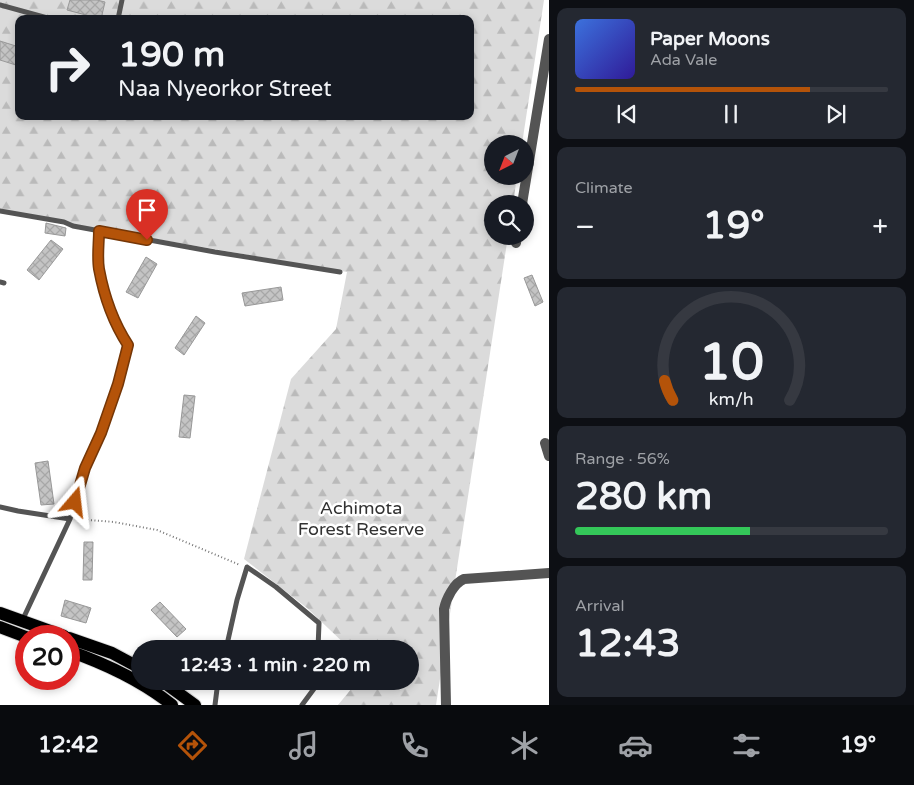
<!DOCTYPE html>
<meta charset="utf-8">
<style>
:root{--surface:#171b24;--page:#242831;--text:#f1f3f6;--muted:#9ea1a6;--line:#363941;--accent:#b45309}
body{margin:0;font-family:"Varela Round",sans-serif;background:var(--page);color:var(--text);height:100vh;display:flex;flex-direction:column;font-size:19px;white-space:nowrap}
*{box-sizing:border-box;margin:0}
p{font-size:16px;color:var(--muted)}
.icon{flex:none;width:28px;height:28px;fill:none;stroke:currentColor;stroke-width:2;stroke-linecap:round;stroke-linejoin:round}
.map{position:relative;flex:1;overflow:hidden}
.drawer{display:flex;flex-direction:column;gap:8px;padding:8px;background:#0d0f14;width:365px}
.drawer>*{flex:none}
.guide{position:absolute;left:15px;top:15px;width:459px;height:105px;border-radius:10px;box-shadow:0 2px 8px #0003;background:#171b24;color:var(--text);overflow:hidden}
.needle{width:32px;rotate:222deg}
.tools{position:absolute;left:484px;top:135px;display:grid;gap:10px}
.tools a{display:grid;place-items:center;width:50px;height:50px;border-radius:50%;background:var(--surface);box-shadow:0 2px 8px #0003;font-size:25px}
.speed{position:absolute;left:15px;top:625px;display:flex;gap:10px;font-size:25px;font-weight:700;text-align:center}
.speed>*{display:grid;place-content:center;width:65px;height:65px;border-radius:50%;background:var(--surface);box-shadow:0 2px 8px #0003;line-height:1}
.speed .limit{border:8px solid #d22;background:#fff;color:#111}
.pin{position:absolute;display:grid;place-items:center;width:42px;height:42px;color:#fff;margin:-51px -21px;border-radius:50% 50% 50% 0;rotate:-45deg;box-shadow:0 0 5px #0007}
.pin .icon{rotate:45deg}
.me{position:absolute;width:55px;margin:-28px;rotate:17deg;stroke-linejoin:round;filter:drop-shadow(0 0 4px #0008)}
.turn{display:flex;align-items:center;gap:18px;height:105px;padding:0 20px;font-size:22px}
.turn .icon{width:65px;height:65px;stroke-width:2.5}
.turn b{display:block;font-size:35px;line-height:42px}
.big{font-size:38px;font-weight:800;line-height:1.1}
.drawer .widget{flex:1;display:flex;flex-direction:column;justify-content:center;gap:8px;min-width:0;padding:0 18px;border-radius:10px;background:var(--page)}
.drawer .dial{align-items:center;gap:0}
.dial svg{height:130px;overflow:visible;fill:none;stroke:var(--line);stroke-width:7;stroke-linecap:round;text-anchor:middle}
.dial text{fill:var(--text);stroke:none}
.song{display:flex;align-items:center;gap:15px}
.cover{width:60px;height:60px;border-radius:8px;background:linear-gradient(135deg,hsl(220 70% 55%),hsl(250 70% 35%))}
.played{height:5px;border-radius:2px;background:linear-gradient(90deg,var(--accent) 75%,var(--line) 75%)}
.keys{display:flex;justify-content:space-around;direction:ltr}
.heat{display:flex;justify-content:space-between;align-items:center;font-size:28px;direction:ltr}
.charge{height:8px;border-radius:4px;background:linear-gradient(90deg,#34c759 56%,var(--line) 0)}
.trip{position:absolute;left:131px;top:640px;width:288px;height:50px;border-radius:25px;background:var(--surface);box-shadow:0 2px 8px #0003;font-weight:800;line-height:50px;text-align:center}
.tab-bar{display:flex;height:80px;justify-content:space-around;align-items:center;background:#090b0e;color:var(--muted)}
.tab-bar .icon{width:35px;height:35px}
.tab-bar .on{color:var(--accent)}
.tab-bar b{font-size:22px;color:var(--text)}
main{display:flex;flex:1;min-height:0}
.map>svg:first-child{display:block}
.forest{fill:url(#forest-firs);fill-rule:evenodd}
.building{fill:url(#building-cross-hatch);stroke:#989898}
.lines{fill:none;stroke-linecap:round;stroke-linejoin:round}
.primary-casing{stroke:#dbdbdb;stroke-width:14}
.path{stroke:#767676;stroke-width:2;stroke-dasharray:1 2.5;stroke-linecap:butt}
.lane{stroke:#545454;stroke-width:5}
.street{stroke:#545454;stroke-width:10}
.primary{stroke:#000;stroke-width:12}
.route-casing{stroke:#753606;stroke-width:12}
.route{stroke:#b45309;stroke-width:9}
.labels{text-anchor:middle;dominant-baseline:central;stroke-width:5;stroke-linejoin:round;paint-order:stroke}
.park-label{font-size:18px;fill:#323232;stroke:#fff}
</style>
<main>
<div class="map">
<svg width="549" height="705" viewBox="0 0 549 705">
<defs>
<pattern id="forest-firs" width="22" height="20" patternUnits="userSpaceOnUse" patternTransform="scale(1.25)"><rect width="22" height="20" fill="#dbdbdb"/><path d="M5 1l3.5 6h-7zM16 11l3.5 6h-7z" fill="#bababa"/></pattern>
<pattern id="building-cross-hatch" width="8" height="8" patternUnits="userSpaceOnUse" patternTransform="scale(1.25)"><rect width="8" height="8" fill="#c4c4c4"/><path d="M0 0l8 8M0 8l8-8" fill="none" stroke="#a7a7a7"/></pattern>
</defs>
<rect width="100%" height="100%" fill="#fff"/>
<!-- forest -->
<path class="forest" d="M 0,0 L 544,0 L 522,144 L 492,144 L 492,176 L 517,176 L 513,204 L 492,204 L 492,236 L 508,236 L 436,705 L 338,705 L 352,688 L 352,681 L 410,681 L 410,649 L 350,649 L 307,608 L 244,559 L 291,379 L 336,329 L 347,272 L 0,212 ZM 19,19 L 470,19 L 470,116 L 19,116 Z"/>
<!-- building -->
<path class="building" d="M 70,0 L 97,0 L 105,2 L 101,19 L 67,10 Z
M 0,41 L 19,47 L 19,66 L 0,60 Z
M 46,223 L 66,228 L 65,236 L 45,233 Z
M 51,240 L 63,249 L 39,280 L 27,270 Z
M 146,257 L 157,264 L 138,298 L 126,292 Z
M 532,275 L 543,302 L 535,306 L 524,278 Z
M 281,287 L 283,300 L 245,306 L 242,293 Z
M 196,316 L 205,323 L 184,355 L 175,348 Z
M 184,395 L 195,396 L 190,438 L 179,437 Z
M 48,461 L 54,504 L 41,505 L 35,463 Z
M 84,542 L 93,542 L 92,580 L 83,580 Z
M 65,600 L 91,608 L 86,623 L 61,616 Z
M 160,602 L 186,629 L 177,637 L 151,610 Z"/>
<g class="lines">
<defs>
<path id="primary" d="M 0,613 L 64,636
M 0,627 L 26,637
M 69,638 L 112,653 L 140,668
M 69,651 C 106,664 142,681 172,705
M 162,681 L 195,705"/>
</defs>
<!-- primary casing -->
<use href="#primary" class="primary-casing"/>
<!-- path -->
<path class="path" d="M 77,519 L 114,522 L 157,530 L 240,565"/>
<!-- lane -->
<path class="lane" d="M 0,5 L 51,19
M 118,19 L 122,0
M 0,211 L 64,222 L 73,226 L 215,252 L 340,272
M 0,282 L 4,283
M 0,507 L 18,511 L 70,519
M 22,621 L 70,519 L 85,468 L 101,433 L 118,384 L 128,345 C 115,324 101,291 99,267 C 98,255 99,243 99,231
M 226,649 L 237,600 L 247,567 L 276,587 L 319,623 L 318,649
M 169,685 L 189,681
M 215,705 L 218,681
M 302,705 L 316,686 L 316,681"/>
<!-- street -->
<path class="street" d="M 522,204 L 549,39
M 516,243 L 517,236
M 545,443 L 549,456
M 446,705 L 444,609 C 446,599 454,583 464,579 L 549,573"/>
<!-- primary -->
<use href="#primary" class="primary"/>
</g>
<g class="lines">
<defs>
<path id="route" d="M 75,502 L 85,468 L 101,433 L 118,384 L 128,345 C 113,322 104,296 99,269 C 97,257 99,243 99,231 L 147,240"/>
</defs>
<!-- route casing -->
<use href="#route" class="route-casing"/>
<!-- route -->
<use href="#route" class="route"/>
</g>
<g class="labels">
<!-- park labels -->
<g class="park-label">
<text x="361" y="508">Achimota<tspan x="361" dy="21">Forest Reserve</tspan></text>
</g>
</g>
</svg>
<div class="tools">
<a><svg class="needle" viewBox="-14 -14 28 28"><path d="M0-13l5 13h-10z" fill="#e53935"/><path d="M0 13l5-13h-10z" fill="#9ea1a6"/></svg></a>
<a><svg class="icon" aria-label="search" viewBox="0 0 24 24"><circle cx="10" cy="10" r="6"/><path d="M15 15l6 6"/></svg></a>
</div>
<div class="speed"><div class="limit">20</div></div>
<div class="pin" style="left:147px;top:240px;background:#d93025"><svg class="icon" aria-label="arrive" viewBox="0 0 24 24"><path d="M6 21V4h12l-3 4 3 4H6"/></svg></div>
<svg class="me" style="left:75px;top:502px" viewBox="-20 -20 40 40"><path d="M0-17L14 15 0 8-14 15z" fill="#b45309" stroke="#fff" stroke-width="4"/></svg>
<div class="trip">12:43 · 1 min · 220 m</div>
<div class="guide">
<div class="turn"><svg class="icon" aria-label="right" viewBox="0 0 24 24"><path d="M7 20v-9h11M14 6l5 5-5 5"/></svg><div><b>190 m</b>Naa Nyeorkor Street</div></div>
</div>
</div>
<section class="drawer">
<div class="widget">
<div class="song"><i class="cover"></i><div><b>Paper Moons</b><p>Ada Vale</p></div></div>
<div class="played"></div>
<div class="keys"><svg class="icon" aria-label="previous" viewBox="0 0 24 24"><path d="M18 5L8 12l10 7zM5 5v14"/></svg><svg class="icon" aria-label="pause" viewBox="0 0 24 24"><path d="M8 5v14M16 5v14"/></svg><svg class="icon" aria-label="next" viewBox="0 0 24 24"><path d="M6 5l10 7-10 7zM19 5v14"/></svg></div>
</div>
<div class="widget"><p>Climate</p>
<div class="heat"><a>−</a><b class="big">19°</b><a>+</a></div>
</div>
<div class="widget dial"><svg viewBox="0 0 100 80">
<path d="M14 69A42 42 0 1 1 86 69"/>
<path d="M14 69A42 42 0 0 1 9 57" stroke="#b45309"/>
<text x="50" y="56" font-size="32" font-weight="700">10</text>
<text x="50" y="72" font-size="11">km/h</text>
</svg></div>
<div class="widget"><p>Range · 56%</p><b class="big">280 km</b><div class="charge"></div></div>
<div class="widget"><p>Arrival</p><b class="big">12:43</b></div>
</section>
</main>
<nav class="tab-bar">
<b>12:42</b>
<svg class="icon on" aria-label="directions" viewBox="0 0 24 24"><path d="M12 3l9 9-9 9-9-9zM9 14v-3h6M13 9l2 2-2 2"/></svg>
<svg class="icon" aria-label="music" viewBox="0 0 24 24"><path d="M9 18V5l10-2v13"/><circle cx="6" cy="18" r="3"/><circle cx="16" cy="16" r="3"/></svg>
<svg class="icon" aria-label="phone" viewBox="0 0 24 24"><path d="M5 4h4l2 5-3 2q2 4 5 5l2-3 5 2v4C11 20 4 13 5 4z"/></svg>
<svg class="icon" aria-label="climate" viewBox="0 0 24 24"><path d="M12 3v18M4 7l16 10M4 17L20 7"/></svg>
<svg class="icon" aria-label="car" viewBox="0 0 24 24"><path d="M5 17H2v-5l4-1 3-4h7l3 4 3 1v5h-3M9 17h6M6 11h13"/><circle cx="7" cy="17" r="2"/><circle cx="17" cy="17" r="2"/></svg>
<svg class="icon" aria-label="filters" viewBox="0 0 24 24"><path d="M4 7h16M4 17h16"/><circle cx="9" cy="7" r="2"/><circle cx="15" cy="17" r="2"/></svg>
<b>19°</b>
</nav>
